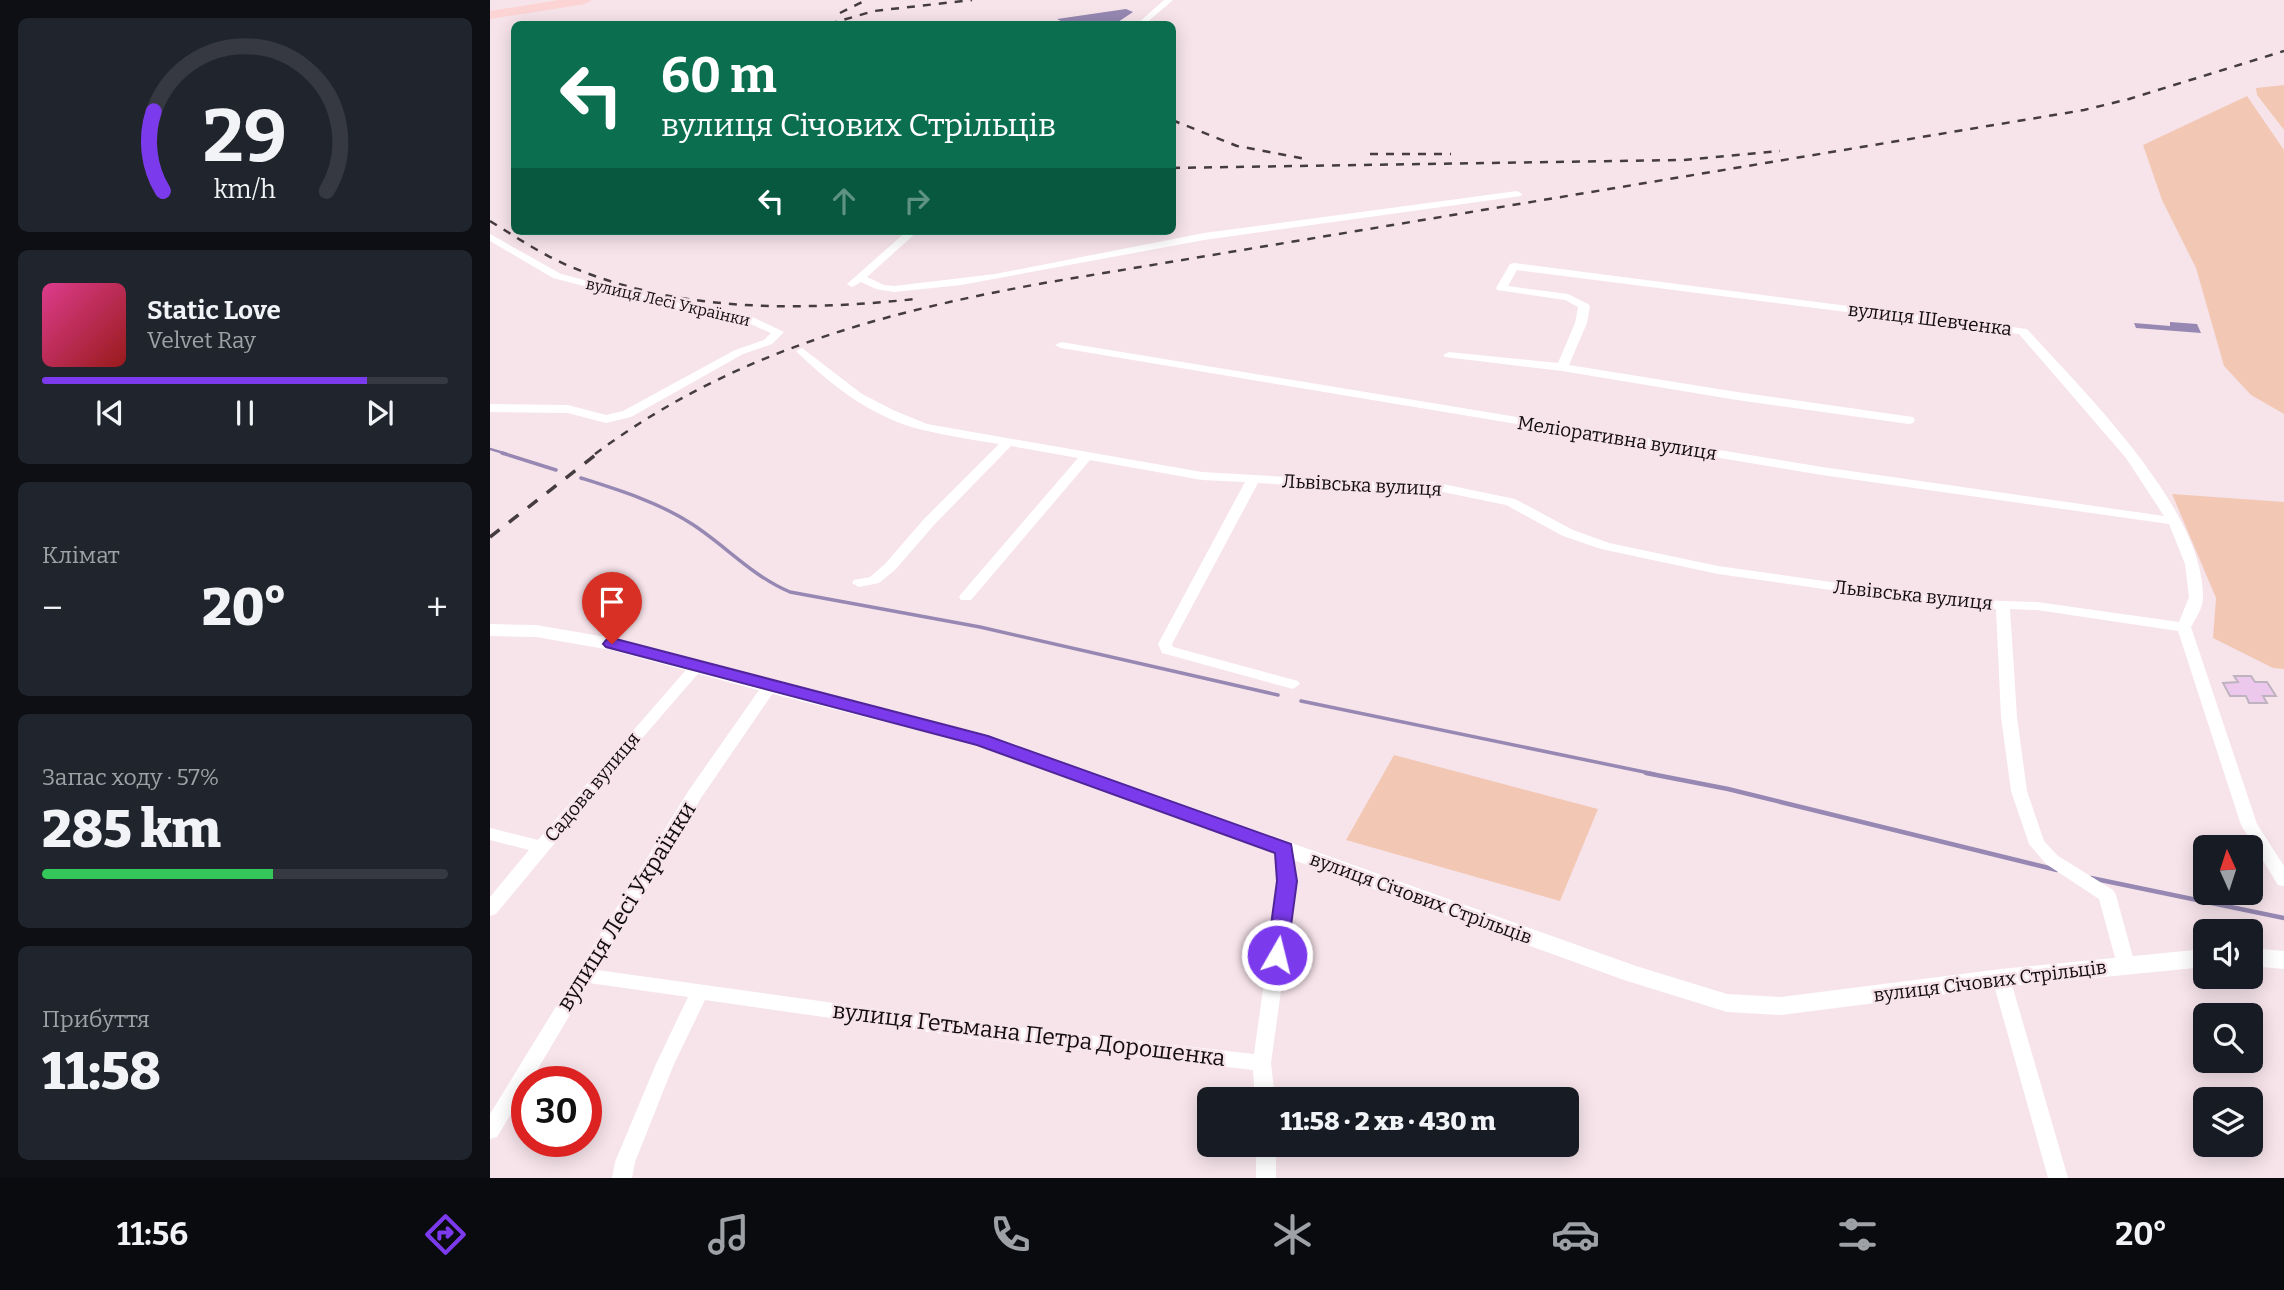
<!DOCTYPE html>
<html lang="uk">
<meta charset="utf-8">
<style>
:root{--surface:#171b24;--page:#20242c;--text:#f1f3f6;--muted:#9ea1a6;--line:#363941;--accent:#7c3aed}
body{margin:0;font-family:Bitter,serif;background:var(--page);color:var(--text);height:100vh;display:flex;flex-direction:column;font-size:26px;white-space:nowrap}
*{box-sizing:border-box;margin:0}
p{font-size:23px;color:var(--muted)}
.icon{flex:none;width:38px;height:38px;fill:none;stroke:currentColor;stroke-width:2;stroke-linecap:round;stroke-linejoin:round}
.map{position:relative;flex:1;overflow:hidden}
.sheet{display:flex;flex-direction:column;gap:18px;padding:18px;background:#0d0f14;width:490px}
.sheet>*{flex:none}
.hud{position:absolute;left:21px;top:21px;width:665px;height:214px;border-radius:10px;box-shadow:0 4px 18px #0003;background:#0b6e4f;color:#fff;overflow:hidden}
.needle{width:46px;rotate:357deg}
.buttons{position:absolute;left:1703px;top:835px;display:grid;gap:14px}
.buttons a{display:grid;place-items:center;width:70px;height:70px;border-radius:10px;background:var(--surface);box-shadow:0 4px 18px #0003;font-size:35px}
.speed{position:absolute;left:21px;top:1066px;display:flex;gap:14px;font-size:35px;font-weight:700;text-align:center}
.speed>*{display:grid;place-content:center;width:91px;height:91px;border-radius:50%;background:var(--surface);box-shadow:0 4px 18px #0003;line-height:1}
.speed .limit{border:10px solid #d22;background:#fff;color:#111}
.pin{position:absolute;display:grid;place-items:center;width:60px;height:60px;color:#fff;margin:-72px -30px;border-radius:50% 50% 50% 0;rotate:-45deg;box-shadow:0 0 7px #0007}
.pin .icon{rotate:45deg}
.me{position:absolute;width:77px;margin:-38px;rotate:8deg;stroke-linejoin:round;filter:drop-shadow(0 0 5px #0008)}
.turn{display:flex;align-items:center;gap:24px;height:147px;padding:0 35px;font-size:32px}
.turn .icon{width:91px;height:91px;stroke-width:2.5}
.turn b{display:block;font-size:49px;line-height:60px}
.lanes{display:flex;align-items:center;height:66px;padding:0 35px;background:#0003;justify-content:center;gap:35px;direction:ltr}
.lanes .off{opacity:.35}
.big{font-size:52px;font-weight:800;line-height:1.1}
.sheet .card{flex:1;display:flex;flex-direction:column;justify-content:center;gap:10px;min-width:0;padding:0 24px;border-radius:10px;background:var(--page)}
.sheet .dial{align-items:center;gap:0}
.dial svg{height:182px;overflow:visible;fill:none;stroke:var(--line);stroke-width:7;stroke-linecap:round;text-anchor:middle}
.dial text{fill:var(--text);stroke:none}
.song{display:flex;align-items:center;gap:21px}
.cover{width:84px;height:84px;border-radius:10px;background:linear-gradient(135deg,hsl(330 70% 55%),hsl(0 70% 35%))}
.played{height:7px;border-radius:4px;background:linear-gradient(90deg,var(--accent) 80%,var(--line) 80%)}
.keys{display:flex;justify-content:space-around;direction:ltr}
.heat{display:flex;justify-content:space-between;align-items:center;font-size:38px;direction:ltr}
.charge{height:10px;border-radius:5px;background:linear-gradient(90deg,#34c759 57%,var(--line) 0)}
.trip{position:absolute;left:707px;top:1087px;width:382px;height:70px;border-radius:10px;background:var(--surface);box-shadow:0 4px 18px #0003;font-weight:800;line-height:70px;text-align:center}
.menu{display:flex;height:112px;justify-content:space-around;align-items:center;background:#090b0e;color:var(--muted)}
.menu .icon{width:49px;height:49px}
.menu .on{color:var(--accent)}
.menu b{font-size:32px;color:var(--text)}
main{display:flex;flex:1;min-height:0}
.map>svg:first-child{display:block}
.green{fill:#f2c8b5}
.water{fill:#9688b2}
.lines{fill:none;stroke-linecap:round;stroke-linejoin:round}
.stream-far2{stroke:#9688b2;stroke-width:2.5}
.stream-far1{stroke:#9688b2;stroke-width:3.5}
.stream{stroke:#9688b2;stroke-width:4.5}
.building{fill:#ecc8ec;stroke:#c0b3c0;stroke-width:2}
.minor{fill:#fff;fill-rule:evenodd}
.tertiary{fill:#fff;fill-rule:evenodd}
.trunk{fill:#fbd4d3;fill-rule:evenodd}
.rail-far1{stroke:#453c3f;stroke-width:2.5;stroke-dasharray:8 8;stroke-linecap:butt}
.rail{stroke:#453c3f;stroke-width:3.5;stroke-dasharray:12 12;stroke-linecap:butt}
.route{fill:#7c3aed;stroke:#51269a;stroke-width:2}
.labels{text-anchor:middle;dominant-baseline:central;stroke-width:5;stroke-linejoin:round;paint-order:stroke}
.far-street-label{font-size:16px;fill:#130d0f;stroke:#f7e4eb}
.street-label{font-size:19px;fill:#130d0f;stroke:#f7e4eb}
.near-street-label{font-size:23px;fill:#130d0f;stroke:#f7e4eb}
</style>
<main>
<section class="sheet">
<div class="card dial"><svg viewBox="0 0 100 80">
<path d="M14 69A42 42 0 1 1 86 69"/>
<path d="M14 69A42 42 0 0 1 10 34" stroke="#7c3aed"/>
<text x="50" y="56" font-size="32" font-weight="700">29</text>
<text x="50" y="72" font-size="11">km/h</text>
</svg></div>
<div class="card">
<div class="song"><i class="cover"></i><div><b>Static Love</b><p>Velvet Ray</p></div></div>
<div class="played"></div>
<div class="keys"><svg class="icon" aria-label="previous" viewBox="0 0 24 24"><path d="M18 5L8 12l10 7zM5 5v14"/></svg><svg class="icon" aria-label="pause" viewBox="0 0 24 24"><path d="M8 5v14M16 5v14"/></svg><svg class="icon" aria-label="next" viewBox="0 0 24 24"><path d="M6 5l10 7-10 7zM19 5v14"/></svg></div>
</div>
<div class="card"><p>Клімат</p>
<div class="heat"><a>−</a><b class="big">20°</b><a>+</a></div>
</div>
<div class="card"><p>Запас ходу · 57%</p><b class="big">285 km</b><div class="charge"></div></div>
<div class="card"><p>Прибуття</p><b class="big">11:58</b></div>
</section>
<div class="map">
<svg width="1794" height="1178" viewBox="0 0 1794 1178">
<rect width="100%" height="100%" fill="#f7e4eb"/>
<!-- green -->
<path class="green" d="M 1794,85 L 1794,130 L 1767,95 L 1766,88 Z
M 1757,96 L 1794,150 L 1794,414 L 1761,395 L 1734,366 L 1706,268 L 1672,200 L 1653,145 Z
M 1682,494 L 1794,502 L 1794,669 L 1783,668 L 1723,638 L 1726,598 Z
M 904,755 L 1108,809 L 1070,901 L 856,840 Z"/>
<!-- water -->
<path class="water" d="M 636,9 L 643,12 L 625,24 L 576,24 L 567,19 Z
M 1680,322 L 1707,324 L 1711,333 L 1646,328 L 1644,323 L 1680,326 Z"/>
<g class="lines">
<!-- stream-far2 -->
<path class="stream-far2" d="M 0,449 L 17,454"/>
<!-- stream-far1 -->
<path class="stream-far1" d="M 12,453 L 66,470
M 91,478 C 129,490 168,502 202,524 C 236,546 262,576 300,592 L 490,627 L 788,695
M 811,701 L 1164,774"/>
<!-- stream -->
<path class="stream" d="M 1156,773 L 1238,789 L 1567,870
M 1601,878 L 1794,918"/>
</g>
<!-- building -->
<path class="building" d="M 1744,676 L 1761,676 L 1765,682 L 1777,682 L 1786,696 L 1773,696 L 1777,703 L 1759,703 L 1756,696 L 1740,696 L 1733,683 L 1748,682 Z"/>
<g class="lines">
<!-- minor -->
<path class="minor" d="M 674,0 L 683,0 L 655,24 L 647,24 Z
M 1027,191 L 1032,194 L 1031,196 L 714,240 L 471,285 L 404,292 L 386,289 L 371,282 L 362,287 L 357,284 L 417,231 L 428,231 L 377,277 L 394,285 L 404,286 L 505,274 L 714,233 Z
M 0,234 L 71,274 L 167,299 L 256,314 L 294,332 L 282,344 L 253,354 L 141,417 L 116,423 L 78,413 L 0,412 L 0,404 L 78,405 L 116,415 L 133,411 L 245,350 L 274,340 L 281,333 L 249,319 L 167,305 L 63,278 L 0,241 Z
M 1024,263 L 1537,329 C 1594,392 1714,509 1713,597 C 1713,608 1706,618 1701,627 L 1767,824 L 1794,866 L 1794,886 L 1788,885 L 1751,825 L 1688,631 L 1547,610 L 1520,609 L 1527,717 L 1537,791 L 1554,841 L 1568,856 L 1623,890 L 1626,895 L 1645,965 L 1642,970 L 1636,972 L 1630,970 L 1627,965 L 1609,899 L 1556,864 L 1539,844 L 1521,791 L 1511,717 L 1506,609 L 1460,607 L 1228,574 L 1111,549 L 1073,536 L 1016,505 L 943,490 L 884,490 L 768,483 L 682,644 L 683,647 L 808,681 L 810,684 L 803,689 L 672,653 L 668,644 L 755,482 L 712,480 L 600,460 L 481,600 L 471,600 L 469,597 L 471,594 L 588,458 L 521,446 L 444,525 L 405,570 L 389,583 L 369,587 L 362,583 L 364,580 L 380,577 L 395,564 L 434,519 L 509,444 C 484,440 458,436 433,430 C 385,419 343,387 308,353 L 306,351 L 312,348 L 372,394 L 403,410 L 437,424 L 712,472 L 884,482 L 943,482 L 1025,499 L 1083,530 L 1119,543 L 1228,566 L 1460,599 L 1547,602 L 1689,622 L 1699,597 L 1695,564 L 1679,524 L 1332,475 L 571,348 L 565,345 L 571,342 L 1332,467 L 1674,516 L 1636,458 L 1529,334 L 1027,270 L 1018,286 L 1078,294 L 1098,304 L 1100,306 L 1097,323 L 1079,365 L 1247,392 L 1423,417 L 1425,420 L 1423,423 L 1419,424 L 1247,400 L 1072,371 L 955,357 L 953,355 L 959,352 L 1068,363 L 1085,323 L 1088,307 L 1075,300 L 1007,290 L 1006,288 L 1020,264 Z
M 207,661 L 212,663 L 214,666 L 212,669 L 136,757 L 6,914 L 0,916 L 0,897 L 39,850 L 0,840 L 0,828 L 48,840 L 202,663 Z
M 279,682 L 287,687 L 211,798 L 107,970 L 474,1021 L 764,1054 L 788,882 L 786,849 L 788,845 L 794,843 L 800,845 L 802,849 L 806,882 L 781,1063 L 785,1099 L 765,1099 L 763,1070 L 474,1037 L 215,1000 L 184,1064 L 145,1162 L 142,1178 L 122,1178 L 125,1162 L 166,1064 L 198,997 L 99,983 L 40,1082 L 37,1082 L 37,1087 L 7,1137 L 0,1139 L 0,1114 L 199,790 L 274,683 Z
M 1511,971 L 1517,973 L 1520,978 L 1578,1178 L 1558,1178 L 1502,978 L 1505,973 Z
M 766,1144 L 786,1144 L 786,1178 L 766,1178 Z"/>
<!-- tertiary -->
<path class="tertiary" d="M 0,624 L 46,625 L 122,638 L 279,681 L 499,735 L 1146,966 L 1237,994 L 1291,997 L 1511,969 L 1715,949 L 1715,967 L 1511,987 L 1291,1015 L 1237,1012 L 1134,980 L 487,745 L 279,693 L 121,650 L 46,637 L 0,636 Z
M 1760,948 L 1794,951 L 1794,969 L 1760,966 Z"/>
<!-- trunk -->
<path class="trunk" d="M 69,0 L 102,0 L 95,4 L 0,19 L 0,11 Z"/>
<!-- rail-far1 -->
<path class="rail-far1" d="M 350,13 L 376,0
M 339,24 L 384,11 L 482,0
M 682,120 L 747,146 L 816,159
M 880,154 L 961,154
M 682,168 L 1193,160 L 1290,151
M 0,221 C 26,237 51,254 79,266 C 190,313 308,311 426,299
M 105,454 C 241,353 389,313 554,283 L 1594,110 L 1639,99 L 1794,51"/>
<!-- rail -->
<path class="rail" d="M 0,537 L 108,453"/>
</g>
<!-- route -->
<path class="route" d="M 122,638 L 498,736 L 801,844 L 807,881 L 797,955 L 794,961 L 787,963 L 779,961 L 777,955 L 787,881 L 785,853 L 487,745 L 116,647 L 113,644 L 116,640 Z"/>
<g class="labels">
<!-- far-street labels -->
<g class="far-street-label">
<text transform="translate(178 302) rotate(13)">вулиця Лесі Українки</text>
</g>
<!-- street labels -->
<g class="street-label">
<text transform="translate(1440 319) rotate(7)">вулиця Шевченка</text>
<text transform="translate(1127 438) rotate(9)">Меліоративна вулиця</text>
<text transform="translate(872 485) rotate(3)">Львівська вулиця</text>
<text transform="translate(1423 595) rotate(6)">Львівська вулиця</text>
<text transform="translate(102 787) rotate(-50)">Садова вулиця</text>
<text transform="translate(931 898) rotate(20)">вулиця Січових Стрільців</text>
<text transform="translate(1500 981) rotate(-7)">вулиця Січових Стрільців</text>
</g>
<!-- near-street labels -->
<g class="near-street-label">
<text transform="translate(136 906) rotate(-58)">вулиця Лесі Українки</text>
<text transform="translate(539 1034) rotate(7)">вулиця Гетьмана Петра Дорошенка</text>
</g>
</g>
</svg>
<div class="buttons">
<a><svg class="needle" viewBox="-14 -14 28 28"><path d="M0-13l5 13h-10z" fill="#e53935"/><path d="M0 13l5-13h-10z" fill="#9ea1a6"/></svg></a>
<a><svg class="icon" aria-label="sound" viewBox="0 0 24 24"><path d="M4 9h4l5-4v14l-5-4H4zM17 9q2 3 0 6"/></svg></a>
<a><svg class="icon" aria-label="search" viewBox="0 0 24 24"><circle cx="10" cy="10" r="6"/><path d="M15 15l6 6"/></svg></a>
<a><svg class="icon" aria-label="layers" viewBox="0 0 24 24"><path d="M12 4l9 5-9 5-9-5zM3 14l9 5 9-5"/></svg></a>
</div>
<div class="speed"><div class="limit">30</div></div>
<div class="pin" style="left:122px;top:644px;background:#d93025"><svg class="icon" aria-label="arrive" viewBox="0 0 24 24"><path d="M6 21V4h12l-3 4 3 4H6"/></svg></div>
<svg class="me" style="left:787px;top:955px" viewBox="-20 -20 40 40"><circle r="17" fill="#7c3aed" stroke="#fff" stroke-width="3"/><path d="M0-11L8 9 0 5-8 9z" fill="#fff"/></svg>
<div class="trip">11:58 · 2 хв · 430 m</div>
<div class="hud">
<div class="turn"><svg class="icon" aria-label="left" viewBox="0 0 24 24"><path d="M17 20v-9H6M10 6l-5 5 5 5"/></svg><div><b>60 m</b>вулиця Січових Стрільців</div></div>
<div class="lanes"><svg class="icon" aria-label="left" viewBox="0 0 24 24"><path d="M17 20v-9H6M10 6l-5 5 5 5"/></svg><svg class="icon off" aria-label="ahead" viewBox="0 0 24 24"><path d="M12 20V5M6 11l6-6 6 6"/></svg><svg class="icon off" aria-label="right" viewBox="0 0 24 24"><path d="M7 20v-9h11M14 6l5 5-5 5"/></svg></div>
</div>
</div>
</main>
<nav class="menu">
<b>11:56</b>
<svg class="icon on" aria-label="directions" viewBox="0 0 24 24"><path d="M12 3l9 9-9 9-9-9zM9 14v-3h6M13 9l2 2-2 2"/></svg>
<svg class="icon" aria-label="music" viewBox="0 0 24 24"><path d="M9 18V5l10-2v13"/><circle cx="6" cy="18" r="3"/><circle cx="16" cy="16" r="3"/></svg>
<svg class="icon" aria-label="phone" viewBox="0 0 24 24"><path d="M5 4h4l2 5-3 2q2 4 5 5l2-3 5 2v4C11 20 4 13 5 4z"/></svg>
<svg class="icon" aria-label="climate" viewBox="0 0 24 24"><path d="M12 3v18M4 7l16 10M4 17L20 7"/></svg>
<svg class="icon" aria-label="car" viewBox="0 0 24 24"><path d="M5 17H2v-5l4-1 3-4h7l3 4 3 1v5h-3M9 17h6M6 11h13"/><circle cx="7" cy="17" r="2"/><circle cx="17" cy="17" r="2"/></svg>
<svg class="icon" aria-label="filters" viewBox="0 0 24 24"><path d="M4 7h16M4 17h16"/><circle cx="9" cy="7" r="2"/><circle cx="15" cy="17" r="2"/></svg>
<b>20°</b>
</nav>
